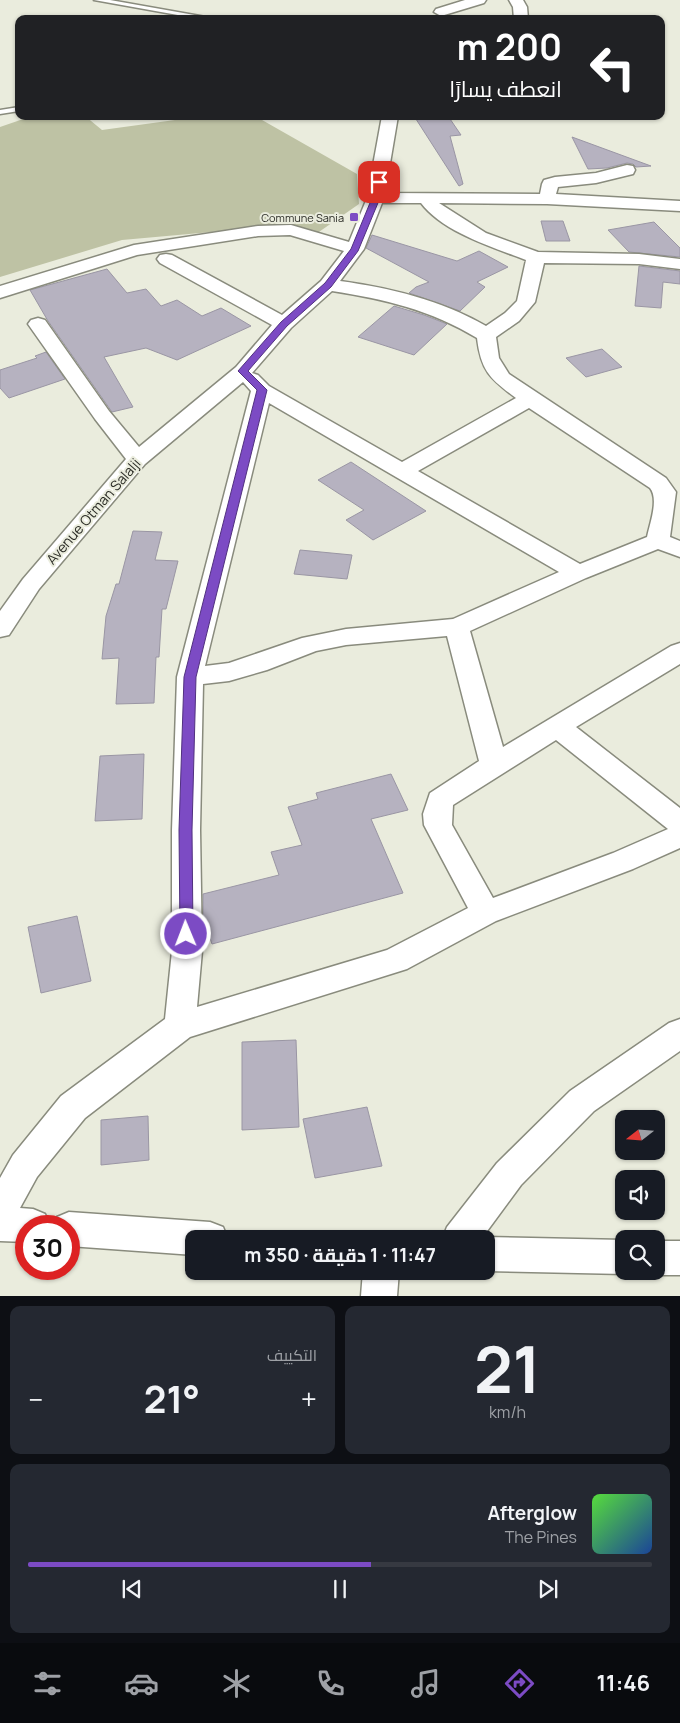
<!DOCTYPE html>
<html lang="ar">
<meta charset="utf-8">
<style>
:root{--surface:#171b24;--page:#242831;--text:#f1f3f6;--muted:#9ea1a6;--line:#363941;--accent:#7c4bc4}
body{margin:0;font-family:Manrope,Cairo,sans-serif;background:var(--page);color:var(--text);direction:rtl;height:100vh;display:flex;flex-direction:column;font-size:19px;white-space:nowrap}
*{box-sizing:border-box;margin:0}
p{font-size:16px;color:var(--muted)}
.icon{flex:none;width:28px;height:28px;fill:none;stroke:currentColor;stroke-width:2;stroke-linecap:round;stroke-linejoin:round}
.map{position:relative;height:1296px;overflow:hidden;direction:ltr}
.side{display:flex;flex-direction:column;gap:10px;padding:10px;background:#0d0f14;flex:1}
.side>*{flex:none}
.banner{position:absolute;left:15px;top:15px;width:650px;height:105px;border-radius:10px;box-shadow:0 1px 4px #0004;direction:rtl;background:#202124;color:#fff;overflow:hidden}
.needle{width:32px;rotate:253deg}
.buttons{position:absolute;left:615px;top:1110px;display:grid;gap:10px}
.buttons a{display:grid;place-items:center;width:50px;height:50px;border-radius:10px;background:var(--surface);box-shadow:0 1px 4px #0004;font-size:25px}
.speed{position:absolute;left:15px;top:1215px;display:flex;gap:10px;font-size:25px;font-weight:700;text-align:center}
.speed>*{display:grid;place-content:center;width:65px;height:65px;border-radius:50%;background:var(--surface);box-shadow:0 1px 4px #0004;line-height:1}
.speed .limit{border:8px solid #d22;background:#fff;color:#111}
.pin{position:absolute;display:grid;place-items:center;width:42px;height:42px;color:#fff;margin:-21px;border-radius:10px;box-shadow:0 2px 8px #0006}
.me{position:absolute;width:55px;margin:-28px;rotate:359deg;stroke-linejoin:round;filter:drop-shadow(0 0 4px #0008)}
.turn{display:flex;align-items:center;gap:18px;height:105px;padding:0 20px;font-size:22px}
.turn .icon{width:65px;height:65px;stroke-width:2.5}
.turn b{display:block;font-size:35px;line-height:42px}
.big{font-size:38px;font-weight:700;line-height:1.1}
.side .card{flex:1;display:flex;flex-direction:column;justify-content:center;gap:8px;min-width:0;padding:0 18px;border-radius:10px;background:var(--page)}
.side .dial{align-items:center;gap:0}
.dial b{font-size:65px;line-height:1}
.song{display:flex;align-items:center;gap:15px}
.cover{width:60px;height:60px;border-radius:8px;background:linear-gradient(135deg,hsl(110 70% 55%),hsl(220 70% 35%))}
.played{height:5px;border-radius:2px;background:linear-gradient(90deg,var(--accent) 55%,var(--line) 55%)}
.keys{display:flex;justify-content:space-around;direction:ltr}
.heat{display:flex;justify-content:space-between;align-items:center;font-size:28px;direction:ltr}
.side .tiles{flex:1;display:grid;gap:10px;grid-template-columns:1fr 1fr}
.card:last-child{grid-column:span 2}
.trip{position:absolute;left:185px;top:1230px;width:310px;height:50px;border-radius:10px;background:var(--surface);box-shadow:0 1px 4px #0004;font-weight:700;line-height:50px;text-align:center;direction:rtl}
.dock{display:flex;height:80px;justify-content:space-around;align-items:center;background:#090b0e;color:var(--muted)}
.dock .icon{width:35px;height:35px}
.dock .selected{color:var(--accent)}
.dock b{font-size:22px;color:var(--text)}
.map>svg:first-child{display:block}
.green{fill:#bec2a4}
.building{fill:#b6b2c0;stroke:#9a96a4}
.lines{fill:none;stroke-linecap:round;stroke-linejoin:round}
.service-casing{stroke:#898b7d;stroke-width:3}
.minor-casing{stroke:#898b7d;stroke-width:3}
.service{fill:#fff;fill-rule:evenodd}
.minor{fill:#fff;fill-rule:evenodd}
.route{fill:#7c4bc4;stroke:#51317f}
.poi-dot{fill:#7c4bc4;stroke:#eaecdd;stroke-width:2}
.labels{text-anchor:middle;dominant-baseline:central;stroke-width:4;stroke-linejoin:round;paint-order:stroke}
.far-poi-label{font-size:11px;fill:#2b2c26;stroke:#eaecdd;text-anchor:end}
.street-label{font-size:14px;fill:#2b2c26;stroke:#eaecdd}
</style>
<div class="map">
<svg width="680" height="1296" viewBox="0 0 680 1296">
<rect width="100%" height="100%" fill="#eaecdd"/>
<!-- green -->
<path class="green" d="M 32,116 L 85,116 L 102,130 L 204,116 L 255,116 L 357,174 L 359,204 L 316,234 L 266,227 L 122,240 L 0,277 L 0,127 Z"/>
<!-- building -->
<path class="building" d="M 414,116 L 448,116 L 461,135 L 450,136 L 463,184 L 459,186 Z
M 572,137 L 651,166 L 636,167 L 633,164 L 627,163 L 607,168 L 588,169 Z
M 541,221 L 563,221 L 570,241 L 546,241 Z
M 654,222 L 680,248 L 680,257 L 629,252 L 608,230 Z
M 372,235 L 457,261 L 479,251 L 508,267 L 477,282 L 485,287 L 460,311 L 409,293 L 416,287 L 429,282 L 366,248 Z
M 639,266 L 680,271 L 680,284 L 663,282 L 661,308 L 635,306 Z
M 107,269 L 127,293 L 146,289 L 161,306 L 177,300 L 202,316 L 221,308 L 251,326 L 177,360 L 146,348 L 104,357 L 133,407 L 112,412 L 48,321 L 30,290 Z
M 394,306 L 424,315 L 447,324 L 414,355 L 358,337 Z
M 602,349 L 622,367 L 586,377 L 566,358 Z
M 46,352 L 65,379 L 9,398 L 0,388 L 0,370 L 37,358 L 35,356 Z
M 351,462 L 426,511 L 373,540 L 346,520 L 364,510 L 318,480 Z
M 133,531 L 162,532 L 155,560 L 178,561 L 166,609 L 162,609 L 159,657 L 156,657 L 154,703 L 116,704 L 119,658 L 102,659 L 106,616 L 116,584 L 119,584 Z
M 300,550 L 352,555 L 347,579 L 294,574 Z
M 144,754 L 142,819 L 95,821 L 100,756 Z
M 391,774 L 408,810 L 371,819 L 403,893 L 212,944 L 203,918 L 203,894 L 279,875 L 271,852 L 302,845 L 288,807 L 318,799 L 316,793 Z
M 77,916 L 91,981 L 41,993 L 28,927 Z
M 296,1040 L 299,1127 L 242,1130 L 242,1042 Z
M 367,1107 L 382,1166 L 315,1178 L 303,1119 Z
M 148,1116 L 149,1160 L 101,1165 L 101,1120 Z"/>
<g class="lines">
<defs>
<path id="service" d="M 94,0 L 110,0 L 217,19 L 200,19 Z
M 19,107 L 19,111 L 0,114 L 0,110 Z"/>
<path id="minor" d="M 465,0 L 486,0 L 484,3 L 441,16 L 434,12 L 436,9 Z
M 509,0 L 523,0 L 527,7 L 528,19 L 514,19 L 513,7 Z
M 382,116 L 398,116 L 385,193 L 540,194 L 542,184 L 544,180 L 555,177 L 596,173 L 627,165 L 633,166 L 635,170 L 633,174 L 596,183 L 558,187 L 556,194 L 680,201 L 680,211 L 547,204 L 439,203 L 486,233 L 538,252 L 639,254 L 680,259 L 680,269 L 639,264 L 544,263 L 535,302 L 519,321 L 496,337 L 499,358 L 509,374 L 666,478 L 676,492 L 670,537 L 680,541 L 680,557 L 658,549 L 586,578 L 470,631 L 503,747 L 671,646 L 680,643 L 680,664 L 576,727 L 680,808 L 680,848 L 633,869 L 496,921 L 407,969 L 190,1037 L 85,1118 L 37,1177 L 20,1208 L 33,1209 L 45,1214 L 50,1226 L 26,1226 L 26,1242 L 0,1241 L 0,1178 L 13,1155 L 61,1096 L 165,1019 L 172,951 L 172,830 L 177,677 L 251,391 L 243,382 L 145,464 L 39,589 L 9,635 L 0,637 L 0,611 L 23,579 L 126,459 L 95,419 L 28,324 L 31,320 L 38,318 L 45,320 L 109,411 L 139,447 L 236,367 L 272,325 L 160,263 L 157,259 L 160,255 L 166,254 L 172,255 L 282,315 L 321,281 L 344,251 L 290,235 L 258,236 L 137,255 L 0,298 L 0,286 L 134,245 L 258,226 L 291,225 L 349,242 L 367,198 ZM 382,203 L 421,203 C 443,232 492,247 526,260 L 517,301 L 505,313 L 486,326 C 441,300 391,288 340,281 L 364,249 ZM 332,291 C 384,299 431,310 477,338 C 481,371 490,379 516,398 L 402,462 L 269,386 L 258,375 L 252,373 L 291,328 ZM 269,403 L 559,572 L 453,619 L 346,629 L 302,638 L 229,663 L 205,666 ZM 529,408 L 650,488 C 659,499 650,523 647,537 L 580,564 L 418,471 ZM 447,636 L 479,761 L 430,793 L 423,814 L 424,825 L 468,908 L 387,950 L 197,1007 L 202,951 L 200,830 L 203,684 L 229,681 L 267,670 L 316,651 L 346,645 ZM 556,740 L 668,829 L 613,853 L 493,898 L 452,825 L 453,805 Z
M 680,1019 L 680,1051 L 594,1111 L 521,1185 L 482,1238 L 486,1237 L 624,1240 L 624,1271 L 632,1271 L 624,1274 L 486,1271 L 486,1239 L 442,1239 L 447,1227 L 497,1163 L 570,1091 L 669,1023 Z
M 69,1212 L 210,1222 L 223,1227 L 228,1239 L 194,1239 L 194,1255 L 69,1246 L 69,1226 L 53,1226 L 57,1217 Z
M 656,1241 L 680,1241 L 680,1275 L 656,1275 L 646,1271 L 656,1271 Z
M 363,1271 L 399,1271 L 397,1296 L 361,1296 Z"/>
</defs>
<!-- service casing -->
<use href="#service" class="service-casing"/>
<!-- minor casing -->
<use href="#minor" class="minor-casing"/>
<!-- service -->
<use href="#service" class="service"/>
<!-- minor -->
<use href="#minor" class="minor"/>
</g>
<!-- route -->
<path class="route" d="M 379,180 L 383,182 L 380,198 L 358,251 L 331,287 L 287,326 L 248,371 L 267,390 L 196,677 L 192,830 L 193,934 L 191,938 L 186,940 L 182,938 L 180,934 L 179,830 L 184,677 L 257,390 L 238,371 L 281,322 L 325,283 L 351,249 L 372,198 L 375,182 Z"/>
<!-- markers -->
<rect class="poi-dot" x="349" y="212" width="10" height="10" rx="2.5"/>
<g class="labels">
<!-- far-poi labels -->
<g class="far-poi-label">
<text x="344" y="217">Commune Sania</text>
</g>
<!-- street labels -->
<g class="street-label">
<text transform="translate(93 511) rotate(-49)">Avenue Otman Salalji</text>
</g>
</g>
</svg>
<div class="buttons">
<a><svg class="needle" viewBox="-14 -14 28 28"><path d="M0-13l5 13h-10z" fill="#e53935"/><path d="M0 13l5-13h-10z" fill="#9ea1a6"/></svg></a>
<a><svg class="icon" aria-label="sound" viewBox="0 0 24 24"><path d="M4 9h4l5-4v14l-5-4H4zM17 9q2 3 0 6"/></svg></a>
<a><svg class="icon" aria-label="search" viewBox="0 0 24 24"><circle cx="10" cy="10" r="6"/><path d="M15 15l6 6"/></svg></a>
</div>
<div class="speed"><div class="limit">30</div></div>
<div class="pin" style="left:379px;top:182px;background:#d93025"><svg class="icon" aria-label="arrive" viewBox="0 0 24 24"><path d="M6 21V4h12l-3 4 3 4H6"/></svg></div>
<svg class="me" style="left:186px;top:934px" viewBox="-20 -20 40 40"><circle r="17" fill="#7c4bc4" stroke="#fff" stroke-width="3"/><path d="M0-11L8 9 0 5-8 9z" fill="#fff"/></svg>
<div class="trip">11:47 · 1 دقيقة · 350 m</div>
<div class="banner">
<div class="turn"><svg class="icon" aria-label="left" viewBox="0 0 24 24"><path d="M17 20v-9H6M10 6l-5 5 5 5"/></svg><div><b>200 m</b>انعطف يسارًا</div></div>
</div>
</div>
<section class="side">
<div class="tiles">
<div class="card dial"><b>21</b><p>km/h</p></div>
<div class="card"><p>التكييف</p>
<div class="heat"><a>−</a><b class="big">21°</b><a>+</a></div>
</div>
<div class="card">
<div class="song"><i class="cover"></i><div><b>Afterglow</b><p>The Pines</p></div></div>
<div class="played"></div>
<div class="keys"><svg class="icon" aria-label="previous" viewBox="0 0 24 24"><path d="M18 5L8 12l10 7zM5 5v14"/></svg><svg class="icon" aria-label="pause" viewBox="0 0 24 24"><path d="M8 5v14M16 5v14"/></svg><svg class="icon" aria-label="next" viewBox="0 0 24 24"><path d="M6 5l10 7-10 7zM19 5v14"/></svg></div>
</div>
</div>
</section>
<nav class="dock">
<b>11:46</b>
<svg class="icon selected" aria-label="directions" viewBox="0 0 24 24"><path d="M12 3l9 9-9 9-9-9zM9 14v-3h6M13 9l2 2-2 2"/></svg>
<svg class="icon" aria-label="music" viewBox="0 0 24 24"><path d="M9 18V5l10-2v13"/><circle cx="6" cy="18" r="3"/><circle cx="16" cy="16" r="3"/></svg>
<svg class="icon" aria-label="phone" viewBox="0 0 24 24"><path d="M5 4h4l2 5-3 2q2 4 5 5l2-3 5 2v4C11 20 4 13 5 4z"/></svg>
<svg class="icon" aria-label="climate" viewBox="0 0 24 24"><path d="M12 3v18M4 7l16 10M4 17L20 7"/></svg>
<svg class="icon" aria-label="car" viewBox="0 0 24 24"><path d="M5 17H2v-5l4-1 3-4h7l3 4 3 1v5h-3M9 17h6M6 11h13"/><circle cx="7" cy="17" r="2"/><circle cx="17" cy="17" r="2"/></svg>
<svg class="icon" aria-label="filters" viewBox="0 0 24 24"><path d="M4 7h16M4 17h16"/><circle cx="9" cy="7" r="2"/><circle cx="15" cy="17" r="2"/></svg>
</nav>
